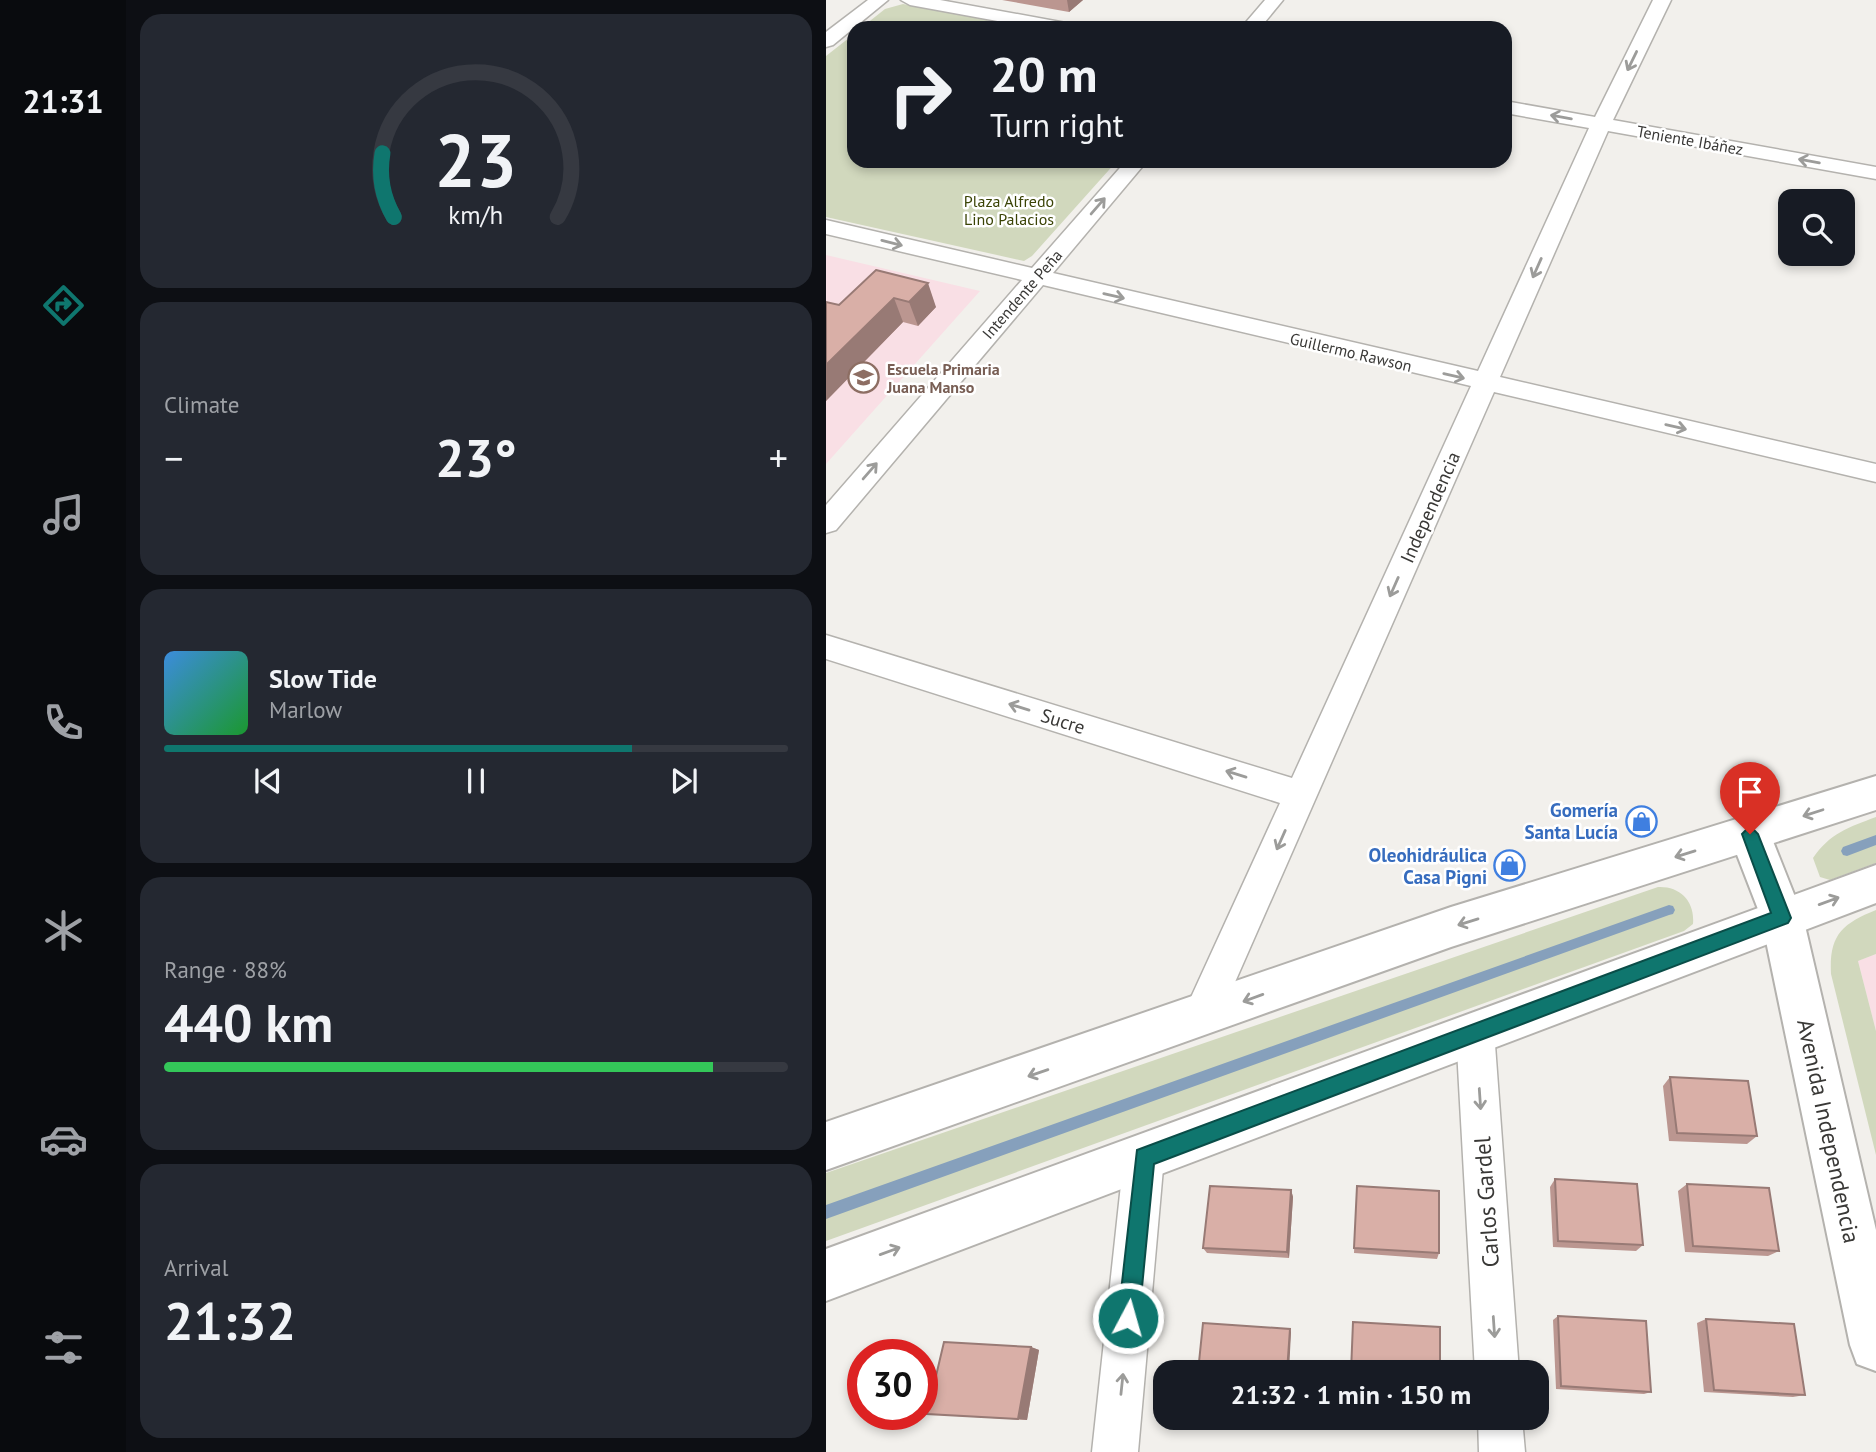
<!DOCTYPE html>
<meta charset="utf-8">
<style>
:root{--surface:#171b24;--page:#242831;--text:#f1f3f6;--muted:#9ea1a6;--line:#363941;--accent:#0f766e}
body{margin:0;font-family:"PT Sans",sans-serif;background:var(--page);color:var(--text);height:100vh;display:flex;flex-direction:column;font-size:26px;white-space:nowrap}
*{box-sizing:border-box;margin:0}
p{font-size:23px;color:var(--muted)}
.icon{flex:none;width:38px;height:38px;fill:none;stroke:currentColor;stroke-width:2;stroke-linecap:round;stroke-linejoin:round}
.map{position:relative;flex:1;overflow:hidden}
.sheet{display:flex;flex-direction:column;gap:14px;padding:14px;background:#0d0f14;width:700px}
.sheet>*{flex:none}
.hud{position:absolute;left:21px;top:21px;width:665px;height:147px;border-radius:21px;box-shadow:0 4px 10px #0003;background:#171b24;color:var(--text);overflow:hidden}
.buttons{position:absolute;left:952px;top:189px;display:grid;gap:14px}
.buttons a{display:grid;place-items:center;width:77px;height:77px;border-radius:14px;background:var(--surface);box-shadow:0 4px 10px #0003;font-size:35px}
.speed{position:absolute;left:21px;top:1339px;display:flex;gap:14px;font-size:35px;font-weight:700;text-align:center}
.speed>*{display:grid;place-content:center;width:91px;height:91px;border-radius:50%;background:var(--surface);box-shadow:0 4px 10px #0003;line-height:1}
.speed .limit{border:10px solid #d22;background:#fff;color:#111}
.pin{position:absolute;display:grid;place-items:center;width:60px;height:60px;color:#fff;margin:-72px -30px;border-radius:50% 50% 50% 0;rotate:-45deg;box-shadow:0 0 7px #0007}
.pin .icon{rotate:45deg}
.me{position:absolute;width:77px;margin:-38px;rotate:6deg;stroke-linejoin:round;filter:drop-shadow(0 0 5px #0008)}
.turn{display:flex;align-items:center;gap:24px;height:147px;padding:0 28px;font-size:32px}
.turn .icon{width:91px;height:91px;stroke-width:2.5}
.turn b{display:block;font-size:49px;line-height:60px}
.big{font-size:52px;font-weight:700;line-height:1.1}
.sheet .widget{flex:1;display:flex;flex-direction:column;justify-content:center;gap:10px;min-width:0;padding:0 24px;border-radius:21px;background:var(--page)}
.sheet .dial{align-items:center;gap:0}
.dial svg{height:182px;overflow:visible;fill:none;stroke:var(--line);stroke-width:7;stroke-linecap:round;text-anchor:middle}
.dial text{fill:var(--text);stroke:none}
.song{display:flex;align-items:center;gap:21px}
.cover{width:84px;height:84px;border-radius:10px;background:linear-gradient(135deg,hsl(210 70% 55%),hsl(130 70% 35%))}
.played{height:7px;border-radius:4px;background:linear-gradient(90deg,var(--accent) 75%,var(--line) 75%)}
.keys{display:flex;justify-content:space-around;direction:ltr}
.heat{display:flex;justify-content:space-between;align-items:center;font-size:38px;direction:ltr}
.charge{height:10px;border-radius:5px;background:linear-gradient(90deg,#34c759 88%,var(--line) 0)}
.trip{position:absolute;left:327px;top:1360px;width:396px;height:70px;border-radius:21px;background:var(--surface);box-shadow:0 4px 10px #0003;font-weight:700;line-height:70px;text-align:center}
main{display:flex;flex:1;min-height:0}
.tabs{display:flex;flex-direction:column;width:126px;justify-content:space-around;align-items:center;background:#090b0e;color:var(--muted)}
.tabs .icon{width:49px;height:49px}
.tabs .active{color:var(--accent)}
.tabs b{font-size:32px;color:var(--text)}
.map>svg:first-child{display:block}
.education{fill:#f9dfe5}
.green{fill:#d1d8bd}
.lines{fill:none;stroke-linecap:round;stroke-linejoin:round}
.stream{fill:#86a0bc;fill-rule:evenodd}
.street-casing{stroke:#b4b2ae;stroke-width:3}
.secondary-casing{stroke:#b4b2ae;stroke-width:4}
.highway-casing{stroke:#b4b2ae;stroke-width:4}
.street{fill:#fff;fill-rule:evenodd}
.secondary{fill:#fff;fill-rule:evenodd}
.highway{fill:#fff;fill-rule:evenodd}
.wall{fill:#bb9690}
.shaded-wall{fill:#987a75}
.building{fill:#d9afa7;stroke:#987a75;stroke-width:2}
.oneway{stroke:#9c9c9a}
.route{fill:#0f766e;stroke:#0a4d48;stroke-width:2}
.labels{text-anchor:middle;dominant-baseline:central;stroke-width:5;stroke-linejoin:round;paint-order:stroke}
.far-street-label{font-size:16px;fill:#393836;stroke:#fff}
.far-park-label{font-size:16px;fill:#3a4305;stroke:#fff}
.far-education-label{font-size:16px;font-weight:bold;fill:#785e54;stroke:#fff;text-anchor:start}
.street-label{font-size:19px;fill:#393836;stroke:#fff}
.shop-label{font-size:19px;font-weight:bold;fill:#366cbe;stroke:#fff;text-anchor:end}
.near-street-label{font-size:23px;fill:#393836;stroke:#fff}
</style>
<main>
<nav class="tabs">
<b>21:31</b>
<svg class="icon active" aria-label="directions" viewBox="0 0 24 24"><path d="M12 3l9 9-9 9-9-9zM9 14v-3h6M13 9l2 2-2 2"/></svg>
<svg class="icon" aria-label="music" viewBox="0 0 24 24"><path d="M9 18V5l10-2v13"/><circle cx="6" cy="18" r="3"/><circle cx="16" cy="16" r="3"/></svg>
<svg class="icon" aria-label="phone" viewBox="0 0 24 24"><path d="M5 4h4l2 5-3 2q2 4 5 5l2-3 5 2v4C11 20 4 13 5 4z"/></svg>
<svg class="icon" aria-label="climate" viewBox="0 0 24 24"><path d="M12 3v18M4 7l16 10M4 17L20 7"/></svg>
<svg class="icon" aria-label="car" viewBox="0 0 24 24"><path d="M5 17H2v-5l4-1 3-4h7l3 4 3 1v5h-3M9 17h6M6 11h13"/><circle cx="7" cy="17" r="2"/><circle cx="17" cy="17" r="2"/></svg>
<svg class="icon" aria-label="filters" viewBox="0 0 24 24"><path d="M4 7h16M4 17h16"/><circle cx="9" cy="7" r="2"/><circle cx="15" cy="17" r="2"/></svg>
</nav>
<section class="sheet">
<div class="widget dial"><svg viewBox="0 0 100 80">
<path d="M14 69A42 42 0 1 1 86 69"/>
<path d="M14 69A42 42 0 0 1 9 41" stroke="#0f766e"/>
<text x="50" y="56" font-size="32" font-weight="700">23</text>
<text x="50" y="72" font-size="11">km/h</text>
</svg></div>
<div class="widget"><p>Climate</p>
<div class="heat"><a>−</a><b class="big">23°</b><a>+</a></div>
</div>
<div class="widget">
<div class="song"><i class="cover"></i><div><b>Slow Tide</b><p>Marlow</p></div></div>
<div class="played"></div>
<div class="keys"><svg class="icon" aria-label="previous" viewBox="0 0 24 24"><path d="M18 5L8 12l10 7zM5 5v14"/></svg><svg class="icon" aria-label="pause" viewBox="0 0 24 24"><path d="M8 5v14M16 5v14"/></svg><svg class="icon" aria-label="next" viewBox="0 0 24 24"><path d="M6 5l10 7-10 7zM19 5v14"/></svg></div>
</div>
<div class="widget"><p>Range · 88%</p><b class="big">440 km</b><div class="charge"></div></div>
<div class="widget"><p>Arrival</p><b class="big">21:32</b></div>
</section>
<div class="map">
<svg width="1050" height="1452" viewBox="0 0 1050 1452">
<rect width="100%" height="100%" fill="#f2f0ec"/>
<!-- education -->
<path class="education" d="M 0,255 L 154,291 L 0,464 Z
M 1050,954 L 1050,1031 L 1032,961 Z"/>
<!-- green -->
<path class="green" d="M 77,4 L 203,28 L 35,28 L 59,9 Z
M 28,34 L 28,161 L 291,161 L 206,256 L 198,261 L 0,217 L 0,56 Z
M 1050,817 L 1050,863 L 1004,880 L 994,877 L 987,858 C 1003,834 1023,827 1050,817 Z
M 832,887 C 854,886 869,901 867,924 L 858,931 L 0,1241 L 0,1173 Z
M 1050,910 L 1050,954 L 1032,961 L 1050,1031 L 1050,1155 L 1005,974 C 1003,936 1015,924 1050,910 Z"/>
<g class="lines">
<!-- stream -->
<path class="stream" d="M 1050,835 L 1050,845 L 1021,856 L 1017,855 L 1015,851 L 1017,847 Z
M 843,905 L 847,906 L 849,910 L 847,914 L 843,915 L 0,1219 L 0,1205 Z"/>
<defs>
<path id="street" d="M 42,0 L 62,0 L 7,45 L 0,47 L 0,32 Z
M 75,0 L 114,0 L 240,23 L 249,28 L 210,28 L 84,5 Z
M 439,0 L 457,0 L 434,28 L 415,28 Z
M 827,0 L 845,0 L 787,120 L 1050,167 L 1050,179 L 782,131 L 674,377 L 1050,464 L 1050,482 L 668,392 L 388,1030 L 375,1035 L 362,1030 L 356,1017 L 454,803 L 0,659 L 0,635 L 466,778 L 645,386 L 217,285 L 10,530 L 0,533 L 0,505 L 196,280 L 0,234 L 0,220 L 206,268 L 300,161 L 321,161 L 227,273 L 652,371 L 763,128 L 679,113 L 679,101 L 769,117 Z
M 649,1013 L 662,1018 L 668,1031 L 693,1372 L 649,1372 L 630,1031 L 636,1018 Z
M 318,1137 L 332,1143 L 338,1157 L 312,1452 L 266,1452 L 298,1157 L 304,1143 Z
M 652,1418 L 696,1418 L 699,1452 L 653,1452 Z"/>
<path id="secondary" d="M 924,816 L 939,821 L 977,917 L 1050,1230 L 1050,1371 L 1031,1364 L 1024,1345 L 935,917 L 903,834 L 909,821 Z"/>
<path id="highway" d="M 1050,776 L 1050,810 L 625,947 L 0,1170 L 0,1122 L 625,907 Z
M 1050,865 L 1050,903 L 0,1301 L 0,1249 Z"/>
</defs>
<!-- street casing -->
<use href="#street" class="street-casing"/>
<!-- secondary casing -->
<use href="#secondary" class="secondary-casing"/>
<!-- highway casing -->
<use href="#highway" class="highway-casing"/>
<!-- street -->
<use href="#street" class="street"/>
<!-- secondary -->
<use href="#secondary" class="secondary"/>
<!-- highway -->
<use href="#highway" class="highway"/>
</g>
<!-- wall -->
<path class="wall" d="M 176,0 L 257,0 L 243,12 Z
M 50,270 L 110,307 L 92,326 L 77,322 L 0,401 L 0,302 L 13,305 Z
M 844,1077 L 931,1136 L 921,1144 L 843,1141 L 837,1086 Z
M 729,1179 L 817,1245 L 810,1251 L 727,1247 L 724,1187 Z
M 861,1184 L 953,1251 L 942,1256 L 859,1252 L 852,1191 Z
M 531,1186 L 613,1253 L 611,1259 L 528,1253 Z
M 465,1190 L 467,1197 L 463,1258 L 381,1253 L 377,1248 Z
M 732,1316 L 825,1392 L 818,1394 L 730,1389 L 727,1320 Z
M 880,1319 L 979,1395 L 967,1397 L 878,1392 L 871,1323 Z
M 205,1347 L 213,1350 L 201,1420 L 113,1415 L 101,1414 Z"/>
<!-- shaded-wall -->
<path class="shaded-wall" d="M 241,0 L 257,0 L 243,12 Z
M 102,283 L 110,307 L 92,326 L 83,302 Z
M 68,298 L 77,322 L 0,401 L 0,365 Z
M 465,1190 L 467,1197 L 463,1258 L 461,1252 Z
M 464,1329 L 465,1332 L 463,1372 L 461,1372 Z
M 205,1347 L 213,1350 L 201,1420 L 192,1419 Z"/>
<!-- building -->
<path class="building" d="M 50,270 L 102,283 L 83,302 L 68,298 L 0,365 L 0,302 L 13,305 Z
M 844,1077 L 922,1081 L 931,1136 L 851,1133 Z
M 729,1179 L 811,1184 L 817,1245 L 732,1241 Z
M 861,1184 L 943,1188 L 953,1251 L 867,1246 Z
M 384,1186 L 465,1190 L 461,1252 L 377,1248 Z
M 531,1186 L 613,1191 L 613,1253 L 528,1248 Z
M 732,1316 L 820,1321 L 825,1392 L 735,1386 Z
M 880,1319 L 968,1324 L 979,1395 L 888,1390 Z
M 527,1322 L 614,1327 L 614,1372 L 525,1372 Z
M 377,1323 L 464,1329 L 461,1372 L 372,1372 Z
M 118,1342 L 205,1347 L 192,1419 L 101,1414 Z"/>
<!-- one-way arrows -->
<defs><path id="oneway-shaft" d="M-6 0H5M1.5-3L5.5 0L1.5 3" fill="none" stroke-width="1.6" stroke-linecap="round" stroke-linejoin="round" transform="scale(1.75)"/></defs>
<g class="oneway">
<use href="#oneway-shaft" transform="translate(806 61) rotate(116)"/>
<use href="#oneway-shaft" transform="translate(735 117) rotate(-170)"/>
<use href="#oneway-shaft" transform="translate(983 161) rotate(-170)"/>
<use href="#oneway-shaft" transform="translate(272 206) rotate(-49)"/>
<use href="#oneway-shaft" transform="translate(66 243) rotate(14)"/>
<use href="#oneway-shaft" transform="translate(711 268) rotate(114)"/>
<use href="#oneway-shaft" transform="translate(288 296) rotate(13)"/>
<use href="#oneway-shaft" transform="translate(628 376) rotate(13)"/>
<use href="#oneway-shaft" transform="translate(850 427) rotate(13)"/>
<use href="#oneway-shaft" transform="translate(44 471) rotate(-49)"/>
<use href="#oneway-shaft" transform="translate(568 587) rotate(114)"/>
<use href="#oneway-shaft" transform="translate(193 707) rotate(-163)"/>
<use href="#oneway-shaft" transform="translate(410 774) rotate(-163)"/>
<use href="#oneway-shaft" transform="translate(987 813) rotate(162)"/>
<use href="#oneway-shaft" transform="translate(455 840) rotate(114)"/>
<use href="#oneway-shaft" transform="translate(859 854) rotate(163)"/>
<use href="#oneway-shaft" transform="translate(1003 901) rotate(-20)"/>
<use href="#oneway-shaft" transform="translate(642 922) rotate(163)"/>
<use href="#oneway-shaft" transform="translate(427 998) rotate(160)"/>
<use href="#oneway-shaft" transform="translate(212 1073) rotate(161)"/>
<use href="#oneway-shaft" transform="translate(654 1099) rotate(86)"/>
<use href="#oneway-shaft" transform="translate(64 1251) rotate(-20)"/>
<use href="#oneway-shaft" transform="translate(668 1327) rotate(86)"/>
<use href="#oneway-shaft" transform="translate(296 1384) rotate(-84)"/>
</g>
<!-- route -->
<path class="route" d="M 924,826 L 932,834 L 965,918 L 962,923 L 328,1164 L 313,1318 L 310,1326 L 302,1329 L 295,1326 L 292,1318 L 311,1150 L 945,913 L 916,834 Z"/>
<!-- icons -->
<defs>
<symbol id="school-ring" viewBox="-11 -11 22 22"><circle r="9.5" fill="#fff" stroke="#8d6e63" stroke-width="1.5"/><path d="M0-5L7-2L0 1L-7-2ZM-4 1L0 2.5L4 1V4Q0 6-4 4Z" fill="#8d6e63"/></symbol>
<symbol id="shop-ring" viewBox="-11 -11 22 22"><circle r="9.5" fill="#fff" stroke="#3f7fe0" stroke-width="1.5"/><path d="M-5-2.5h2.3a2.7 3.5 0 0 1 5.4 0H5L5.5 6h-11ZM-1.5-2.5h3a1.5 2.3 0 0 0-3 0Z" fill="#3f7fe0"/></symbol>
</defs>
<g fill-rule="evenodd">
<use href="#school-ring" x="20" y="360" width="35" height="35"/>
<use href="#shop-ring" x="798" y="804" width="35" height="35"/>
<use href="#shop-ring" x="666" y="848" width="35" height="35"/>
</g>
<g class="labels">
<!-- far-street labels -->
<g class="far-street-label">
<text transform="translate(864 140) rotate(10)">Teniente Ibáñez</text>
<text transform="translate(196 294) rotate(-49)">Intendente Peña</text>
<text transform="translate(525 352) rotate(13)">Guillermo Rawson</text>
</g>
<!-- far-park labels -->
<g class="far-park-label">
<text x="183" y="201">Plaza Alfredo<tspan x="183" dy="18">Lino Palacios</tspan></text>
</g>
<!-- far-education labels -->
<g class="far-education-label">
<text x="61" y="369">Escuela Primaria<tspan x="61" dy="18">Juana Manso</tspan></text>
</g>
<!-- street labels -->
<g class="street-label">
<text transform="translate(604 507) rotate(-66)">Independencia</text>
<text transform="translate(237 721) rotate(17)">Sucre</text>
</g>
<!-- shop labels -->
<g class="shop-label">
<text x="792" y="810">Gomería<tspan x="792" dy="22">Santa Lucía</tspan></text>
<text x="661" y="855">Oleohidráulica<tspan x="661" dy="22">Casa Pigni</tspan></text>
</g>
<!-- near-street labels -->
<g class="near-street-label">
<text transform="translate(1003 1131) rotate(78)">Avenida Independencia</text>
<text transform="translate(660 1202) rotate(-94)">Carlos Gardel</text>
</g>
</g>
</svg>
<div class="buttons">
<a><svg class="icon" aria-label="search" viewBox="0 0 24 24"><circle cx="10" cy="10" r="6"/><path d="M15 15l6 6"/></svg></a>
</div>
<div class="speed"><div class="limit">30</div></div>
<div class="pin" style="left:924px;top:834px;background:#d93025"><svg class="icon" aria-label="arrive" viewBox="0 0 24 24"><path d="M6 21V4h12l-3 4 3 4H6"/></svg></div>
<svg class="me" style="left:302px;top:1318px" viewBox="-20 -20 40 40"><circle r="17" fill="#0f766e" stroke="#fff" stroke-width="3"/><path d="M0-11L8 9 0 5-8 9z" fill="#fff"/></svg>
<div class="trip">21:32 · 1 min · 150 m</div>
<div class="hud">
<div class="turn"><svg class="icon" aria-label="right" viewBox="0 0 24 24"><path d="M7 20v-9h11M14 6l5 5-5 5"/></svg><div><b>20 m</b>Turn right</div></div>
</div>
</div>
</main>
